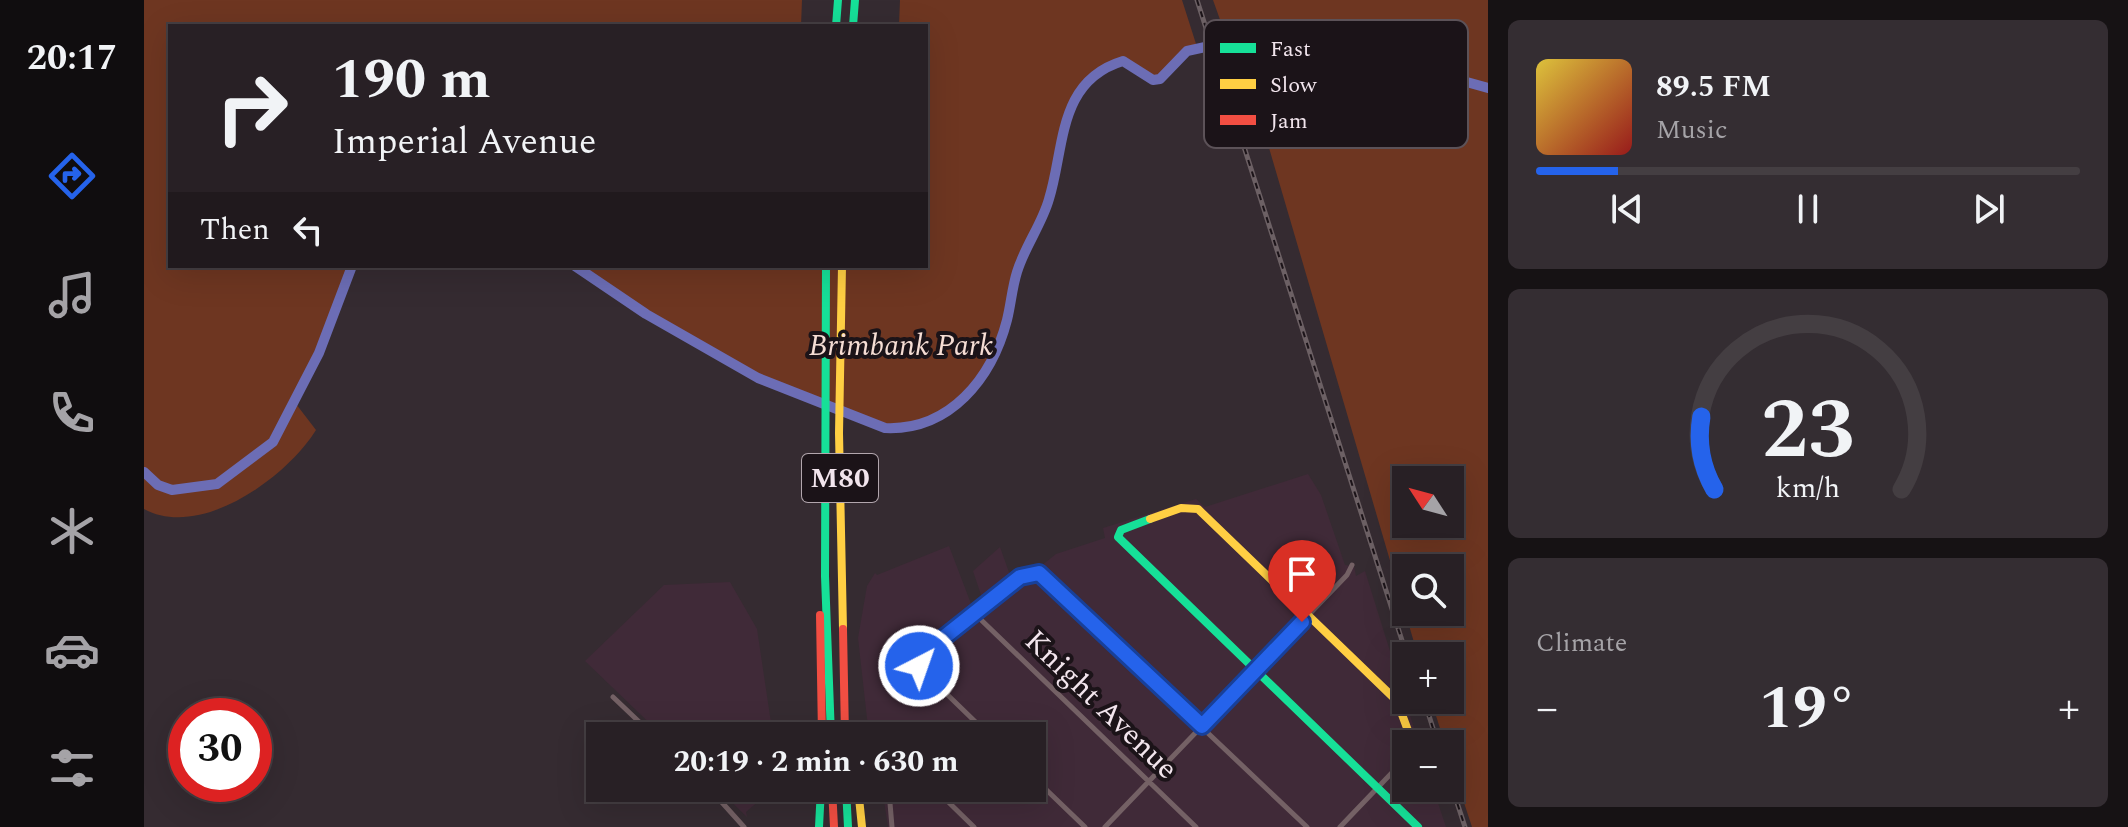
<!DOCTYPE html>
<meta charset="utf-8">
<style>
:root{--surface:#282025;--page:#342d32;--text:#f1f3f6;--muted:#a5a3a7;--line:#443e42;--accent:#2563eb}
body{margin:0;font-family:Spectral,serif;background:var(--page);color:var(--text);height:100vh;display:flex;flex-direction:column;font-size:30px;white-space:nowrap}
*{box-sizing:border-box;margin:0}
p{font-size:26px;color:var(--muted)}
.icon{flex:none;width:44px;height:44px;fill:none;stroke:currentColor;stroke-width:2;stroke-linecap:round;stroke-linejoin:round}
.map{position:relative;flex:1;overflow:hidden}
.sheet{display:flex;flex-direction:column;gap:20px;padding:20px;background:#161214;width:640px}
.sheet>*{flex:none}
.top-card{position:absolute;left:24px;top:24px;width:760px;height:244px;border-radius:0px;box-shadow:0 8px 32px #0002,0 0 0 2px var(--line);background:#282025;color:var(--text);overflow:hidden}
.needle{width:52px;rotate:306deg}
.controls{position:absolute;left:1248px;top:466px;display:grid;gap:16px}
.controls a{display:grid;place-items:center;width:72px;height:72px;border-radius:0px;background:var(--surface);box-shadow:0 8px 32px #0002,0 0 0 2px var(--line);font-size:40px}
.speed{position:absolute;left:24px;top:698px;display:flex;gap:16px;font-size:40px;font-weight:700;text-align:center}
.speed>*{display:grid;place-content:center;width:104px;height:104px;border-radius:50%;background:var(--surface);box-shadow:0 8px 32px #0002,0 0 0 2px var(--line);line-height:1}
.speed .limit{border:12px solid #d22;background:#fff;color:#111}
.pin{position:absolute;display:grid;place-items:center;width:68px;height:68px;color:#fff;margin:-82px -34px;border-radius:50% 50% 50% 0;rotate:-45deg;box-shadow:0 0 8px #0007}
.pin .icon{rotate:45deg}
.me{position:absolute;width:88px;margin:-44px;rotate:41deg;stroke-linejoin:round;filter:drop-shadow(0 0 6px #0008)}
.turn{display:flex;align-items:center;gap:28px;height:168px;padding:0 32px;font-size:36px}
.turn .icon{width:104px;height:104px;stroke-width:2.5}
.turn b{display:block;font-size:56px;line-height:68px}
.then{display:flex;align-items:center;height:76px;padding:0 32px;background:#0003;gap:16px;font-size:30px}
.big{font-size:60px;font-weight:700;line-height:1.1}
.sheet .widget{flex:1;display:flex;flex-direction:column;justify-content:center;gap:12px;min-width:0;padding:0 28px;border-radius:12px;background:var(--page)}
.sheet .dial{align-items:center;gap:0}
.dial svg{height:208px;overflow:visible;fill:none;stroke:var(--line);stroke-width:7;stroke-linecap:round;text-anchor:middle}
.dial text{fill:var(--text);stroke:none}
.song{display:flex;align-items:center;gap:24px}
.cover{width:96px;height:96px;border-radius:12px;background:linear-gradient(135deg,hsl(50 70% 55%),hsl(0 70% 35%))}
.played{height:8px;border-radius:4px;background:linear-gradient(90deg,var(--accent) 15%,var(--line) 15%)}
.keys{display:flex;justify-content:space-around;direction:ltr}
.heat{display:flex;justify-content:space-between;align-items:center;font-size:44px;direction:ltr}
.trip{position:absolute;left:442px;top:722px;width:460px;height:80px;border-radius:0px;background:var(--surface);box-shadow:0 8px 32px #0002,0 0 0 2px var(--line);font-weight:700;line-height:80px;text-align:center}
main{display:flex;flex:1;min-height:0}
.menu{display:flex;flex-direction:column;width:144px;justify-content:space-around;align-items:center;background:#100d0f;color:var(--muted)}
.menu .icon{width:56px;height:56px}
.menu .active{color:var(--accent)}
.menu b{font-size:36px;color:var(--text)}
.map>svg:first-child{display:block}
.built{fill:#402a38}
.green{fill:#6e3621;fill-rule:evenodd}
.lines{fill:none;stroke-linecap:round;stroke-linejoin:round}
.river{stroke:#6c6db5;stroke-width:10}
.street{stroke:#746165;stroke-width:5}
.fast{stroke:#16e098;stroke-width:8}
.slow{stroke:#ffcf43;stroke-width:8}
.jam{stroke:#f24e42;stroke-width:8}
.rail-casing{stroke:#6c6064;stroke-width:5}
.rail{stroke:#1b1318;stroke-width:2;stroke-dasharray:6;stroke-linecap:butt}
.route-casing{stroke:#184099;stroke-width:20}
.route{stroke:#2563eb;stroke-width:14}
.labels{text-anchor:middle;dominant-baseline:central;stroke-width:8;stroke-linejoin:round;paint-order:stroke}
.shield{fill:#1b1318;stroke:#b2a6ad;stroke-width:2}
.shield-label{font-size:28px;font-weight:bold;fill:#f2e5ed}
.park-label{font-size:30px;font-style:italic;fill:#f5ddd4;stroke:#1b1318}
.street-label{font-size:30px;fill:#f2e5ed;stroke:#1b1318}
.key{fill:#1b1318;stroke:#5c5258;stroke-width:2}
.key-label{font-size:22px;fill:#f2e5ed}
</style>
<main>
<nav class="menu">
<b>20:17</b>
<svg class="icon active" aria-label="directions" viewBox="0 0 24 24"><path d="M12 3l9 9-9 9-9-9zM9 14v-3h6M13 9l2 2-2 2"/></svg>
<svg class="icon" aria-label="music" viewBox="0 0 24 24"><path d="M9 18V5l10-2v13"/><circle cx="6" cy="18" r="3"/><circle cx="16" cy="16" r="3"/></svg>
<svg class="icon" aria-label="phone" viewBox="0 0 24 24"><path d="M5 4h4l2 5-3 2q2 4 5 5l2-3 5 2v4C11 20 4 13 5 4z"/></svg>
<svg class="icon" aria-label="climate" viewBox="0 0 24 24"><path d="M12 3v18M4 7l16 10M4 17L20 7"/></svg>
<svg class="icon" aria-label="car" viewBox="0 0 24 24"><path d="M5 17H2v-5l4-1 3-4h7l3 4 3 1v5h-3M9 17h6M6 11h13"/><circle cx="7" cy="17" r="2"/><circle cx="17" cy="17" r="2"/></svg>
<svg class="icon" aria-label="filters" viewBox="0 0 24 24"><path d="M4 7h16M4 17h16"/><circle cx="9" cy="7" r="2"/><circle cx="15" cy="17" r="2"/></svg>
</nav>
<div class="map">
<svg width="1344" height="827" viewBox="0 0 1344 827">
<rect width="100%" height="100%" fill="#352b31"/>
<!-- built -->
<path class="built" d="M 1164,474 L 1177,495 L 1201,565 L 1210,566 L 1212,576 L 1221,571 L 1275,744 L 1262,744 L 1262,788 L 1289,788 L 1302,827 L 744,827 L 739,794 L 733,788 L 888,788 L 888,736 L 725,736 L 714,638 L 723,586 L 731,573 L 733,575 L 805,546 L 829,609 L 839,601 L 829,571 L 856,547 L 867,578 L 880,568 L 897,566 L 912,554 L 961,538 L 959,528 L 1052,499 L 1061,507 Z
M 586,582 L 613,629 L 629,736 L 519,736 L 441,661 L 520,585 Z
M 573,788 L 630,788 L 602,812 L 603,817 Z"/>
<!-- green -->
<path class="green" d="M 0,0 L 658,0 L 657,26 L 26,26 L 26,266 L 208,266 L 175,353 L 149,400 L 172,430 C 143,477 57,540 0,509 Z
M 756,0 L 1038,0 L 1053,47 C 1038,52 1023,84 1007,79 C 997,75 988,66 979,61 C 914,80 921,149 906,199 C 898,224 881,246 873,272 C 868,287 867,304 863,320 C 848,378 806,431 741,428 L 614,378 L 502,314 L 431,266 L 782,266 L 782,26 L 755,26 Z
M 1069,0 L 1344,0 L 1344,827 L 1328,827 L 1306,760 L 1306,744 L 1301,744 L 1287,700 L 1306,700 L 1306,656 L 1274,656 L 1094,42 L 1084,42 ZM 1262,480 L 1306,480 L 1306,524 L 1262,524 ZM 1262,568 L 1306,568 L 1306,612 L 1262,612 Z"/>
<g class="lines">
<!-- river -->
<path class="river" d="M 431,266 L 502,314 L 614,378 L 741,428 C 806,431 848,378 863,320 C 867,304 868,288 873,272 C 881,246 898,224 905,199 C 921,148 913,81 979,61 L 1009,80 L 1016,79 L 1043,51 L 1084,42 L 1139,39 L 1188,57 L 1247,61 L 1344,88
M 0,472 L 14,485 L 28,490 L 73,484 L 129,442 L 175,353 L 208,266"/>
<!-- street -->
<path class="street" d="M 831,614 L 1052,827
M 469,697 L 510,736
M 728,729 L 735,736
M 846,736 L 780,672 L 774,662 L 876,577 L 895,573 L 1163,827
M 888,776 L 941,827
M 565,788 L 600,827
M 790,788 L 830,827
M 748,827 L 746,803 L 760,788
M 961,827 L 1203,575 L 1208,565
M 1196,827 L 1262,758"/>
<!-- fast -->
<path class="fast" d="M 692,26 L 694,0
M 709,26 L 711,0
M 682,266 L 681,576 L 687,736
M 1006,519 L 977,530 L 974,537 L 1274,827
M 702,788 L 704,827
M 675,827 L 677,788"/>
<!-- slow -->
<path class="slow" d="M 698,266 L 695,433 L 699,629
M 1006,519 L 1037,508 L 1054,509 L 1253,701 L 1269,744
M 714,788 L 718,827"/>
<!-- jam -->
<path class="jam" d="M 676,615 L 678,736
M 699,629 L 701,736
M 688,788 L 690,827"/>
<defs>
<path id="rail" d="M 1053,0 L 1263,656
M 1280,700 L 1294,744
M 1306,781 L 1321,827"/>
</defs>
<!-- rail casing -->
<use href="#rail" class="rail-casing"/>
<!-- rail -->
<use href="#rail" class="rail"/>
</g>
<g class="lines">
<defs>
<path id="route" d="M 775,666 L 779,654 L 876,577 L 895,573 L 1058,726 L 1158,622"/>
</defs>
<!-- route casing -->
<use href="#route" class="route-casing"/>
<!-- route -->
<use href="#route" class="route"/>
</g>
<g class="labels">
<!-- shield labels -->
<rect class="shield" x="658" y="454" width="76" height="48" rx="6"/>
<g class="shield-label">
<text x="696" y="478">M80</text>
</g>
<!-- park labels -->
<g class="park-label">
<text x="757" y="346">Brimbank Park</text>
</g>
<!-- street labels -->
<g class="street-label">
<text transform="translate(957 705) rotate(44)">Knight Avenue</text>
</g>
</g>
<!-- legend -->
<rect x="1060" y="20" width="264" height="128" rx="12" class="key"/>
<rect x="1076" y="43" width="36" height="10" fill="#16e098"/>
<rect x="1076" y="79" width="36" height="10" fill="#ffcf43"/>
<rect x="1076" y="115" width="36" height="10" fill="#f24e42"/>
<g class="key-label">
<text x="1126" y="56">Fast</text>
<text x="1126" y="92">Slow</text>
<text x="1126" y="128">Jam</text>
</g>
</svg>
<div class="controls">
<a><svg class="needle" viewBox="-14 -14 28 28"><path d="M0-13l5 13h-10z" fill="#e53935"/><path d="M0 13l5-13h-10z" fill="#a5a3a7"/></svg></a>
<a><svg class="icon" aria-label="search" viewBox="0 0 24 24"><circle cx="10" cy="10" r="6"/><path d="M15 15l6 6"/></svg></a>
<a>+</a>
<a>−</a>
</div>
<div class="speed"><div class="limit">30</div></div>
<div class="pin" style="left:1158px;top:622px;background:#d93025"><svg class="icon" aria-label="arrive" viewBox="0 0 24 24"><path d="M6 21V4h12l-3 4 3 4H6"/></svg></div>
<svg class="me" style="left:775px;top:666px" viewBox="-20 -20 40 40"><circle r="17" fill="#2563eb" stroke="#fff" stroke-width="3"/><path d="M0-11L8 9 0 5-8 9z" fill="#fff"/></svg>
<div class="trip">20:19 · 2 min · 630 m</div>
<div class="top-card">
<div class="turn"><svg class="icon" aria-label="right" viewBox="0 0 24 24"><path d="M7 20v-9h11M14 6l5 5-5 5"/></svg><div><b>190 m</b>Imperial Avenue</div></div>
<div class="then">Then<svg class="icon" aria-label="left" viewBox="0 0 24 24"><path d="M17 20v-9H6M10 6l-5 5 5 5"/></svg></div>
</div>
</div>
<section class="sheet">
<div class="widget">
<div class="song"><i class="cover"></i><div><b>89.5 FM</b><p>Music</p></div></div>
<div class="played"></div>
<div class="keys"><svg class="icon" aria-label="previous" viewBox="0 0 24 24"><path d="M18 5L8 12l10 7zM5 5v14"/></svg><svg class="icon" aria-label="pause" viewBox="0 0 24 24"><path d="M8 5v14M16 5v14"/></svg><svg class="icon" aria-label="next" viewBox="0 0 24 24"><path d="M6 5l10 7-10 7zM19 5v14"/></svg></div>
</div>
<div class="widget dial"><svg viewBox="0 0 100 80">
<path d="M14 69A42 42 0 1 1 86 69"/>
<path d="M14 69A42 42 0 0 1 9 41" stroke="#2563eb"/>
<text x="50" y="56" font-size="32" font-weight="700">23</text>
<text x="50" y="72" font-size="11">km/h</text>
</svg></div>
<div class="widget"><p>Climate</p>
<div class="heat"><a>−</a><b class="big">19°</b><a>+</a></div>
</div>
</section>
</main>
